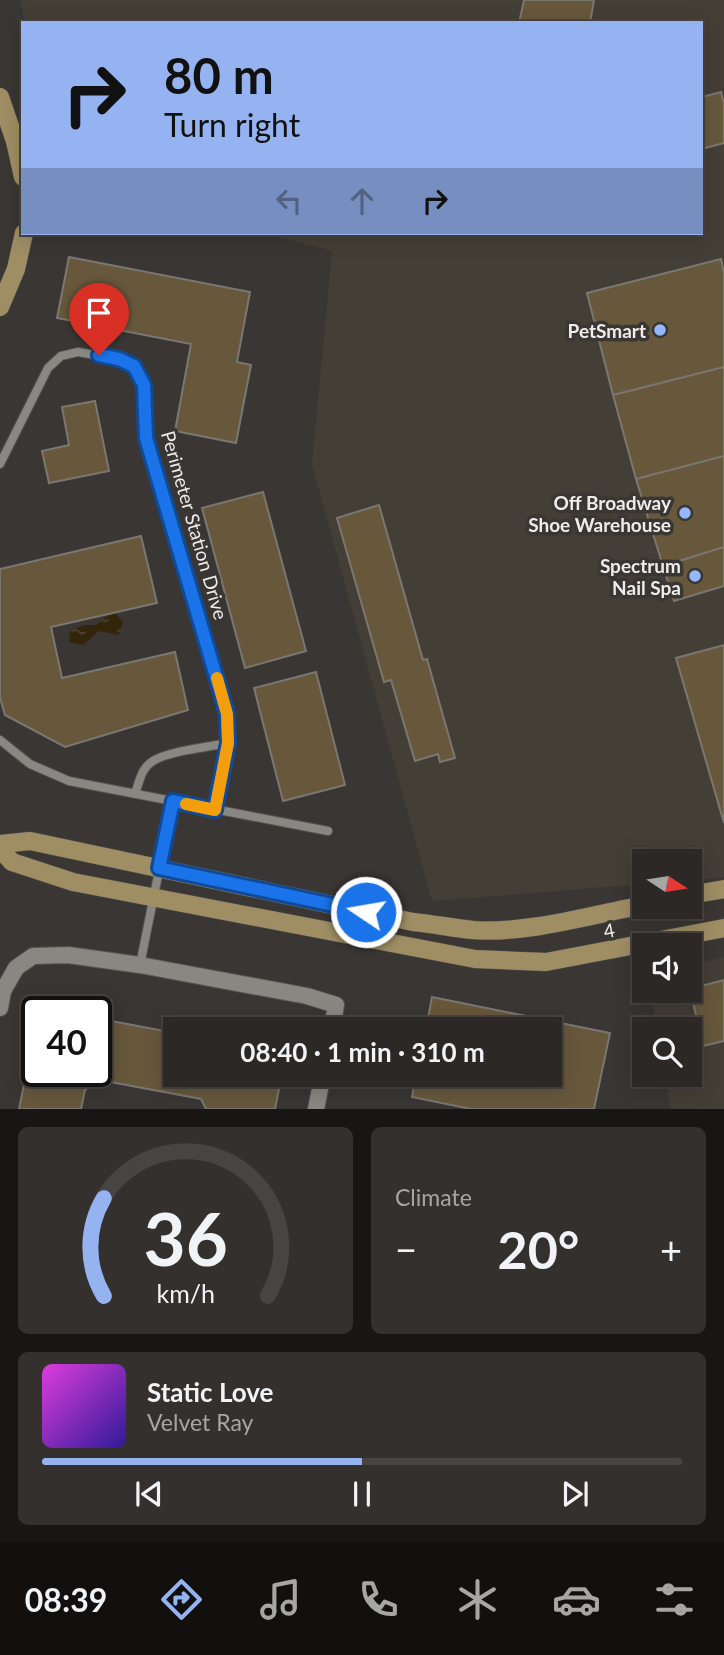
<!DOCTYPE html>
<meta charset="utf-8">
<style>
:root{--surface:#2b2826;--page:#33302e;--text:#f1f3f6;--muted:#a6a6a7;--line:#474443;--accent:#95b2f1}
body{margin:0;font-family:Lato,sans-serif;background:var(--page);color:var(--text);height:100vh;display:flex;flex-direction:column;font-size:26px;white-space:nowrap}
*{box-sizing:border-box;margin:0}
p{font-size:23px;color:var(--muted)}
.icon{flex:none;width:38px;height:38px;fill:none;stroke:currentColor;stroke-width:2;stroke-linecap:round;stroke-linejoin:round}
.map{position:relative;height:1109px;overflow:hidden}
.side{display:flex;flex-direction:column;gap:18px;padding:18px;background:#181615;flex:1}
.side>*{flex:none}
.guide{position:absolute;left:21px;top:21px;width:682px;height:214px;border-radius:0px;box-shadow:0 4px 18px #0003,0 0 0 2px var(--line);background:#95b2f1;color:#111;overflow:hidden}
.needle{width:46px;rotate:102deg}
.controls{position:absolute;left:632px;top:849px;display:grid;gap:14px}
.controls a{display:grid;place-items:center;width:70px;height:70px;border-radius:0px;background:var(--surface);box-shadow:0 4px 18px #0003,0 0 0 2px var(--line);font-size:35px}
.speed{position:absolute;left:21px;top:996px;display:flex;gap:14px;font-size:35px;font-weight:700;text-align:center}
.speed>*{display:grid;place-content:center;width:91px;height:91px;border-radius:50%;background:var(--surface);box-shadow:0 4px 18px #0003,0 0 0 2px var(--line);line-height:1}
.speed .limit{border:4px solid #111;border-radius:10px;background:#fff;color:#111}
.pin{position:absolute;display:grid;place-items:center;width:60px;height:60px;color:#fff;margin:-72px -30px;border-radius:50% 50% 50% 0;rotate:-45deg;box-shadow:0 0 7px #0007}
.pin .icon{rotate:45deg}
.me{position:absolute;width:77px;margin:-38px;rotate:282deg;stroke-linejoin:round;filter:drop-shadow(0 0 5px #0008)}
.turn{display:flex;align-items:center;gap:24px;height:147px;padding:0 28px;font-size:32px}
.turn .icon{width:91px;height:91px;stroke-width:2.5}
.turn b{display:block;font-size:49px;line-height:60px}
.lanes{display:flex;align-items:center;height:66px;padding:0 28px;background:#0003;justify-content:center;gap:35px;direction:ltr}
.lanes .off{opacity:.35}
.big{font-size:52px;font-weight:700;line-height:1.1}
.side .tile{flex:1;display:flex;flex-direction:column;justify-content:center;gap:10px;min-width:0;padding:0 24px;border-radius:10px;background:var(--page)}
.side .dial{align-items:center;gap:0}
.dial svg{height:182px;overflow:visible;fill:none;stroke:var(--line);stroke-width:7;stroke-linecap:round;text-anchor:middle}
.dial text{fill:var(--text);stroke:none}
.song{display:flex;align-items:center;gap:21px}
.cover{width:84px;height:84px;border-radius:10px;background:linear-gradient(135deg,hsl(300 70% 55%),hsl(250 70% 35%))}
.played{height:7px;border-radius:4px;background:linear-gradient(90deg,var(--accent) 50%,var(--line) 50%)}
.keys{display:flex;justify-content:space-around;direction:ltr}
.heat{display:flex;justify-content:space-between;align-items:center;font-size:38px;direction:ltr}
.side .tiles{flex:1;display:grid;gap:18px;grid-template-columns:1fr 1fr}
.tile:last-child{grid-column:span 2}
.trip{position:absolute;left:163px;top:1017px;width:399px;height:70px;border-radius:0px;background:var(--surface);box-shadow:0 4px 18px #0003,0 0 0 2px var(--line);font-weight:700;line-height:70px;text-align:center}
.tabs{display:flex;height:112px;justify-content:space-around;align-items:center;background:#11100f;color:var(--muted)}
.tabs .icon{width:49px;height:49px}
.tabs .current{color:var(--accent)}
.tabs b{font-size:32px;color:var(--text)}
.map>svg:first-child{display:block}
.built{fill:#443f36}
.water{fill:url(#water-ripples)}
.building{fill:#67583c;stroke:#7a7773;stroke-width:2}
.lines{fill:none;stroke-linecap:round;stroke-linejoin:round}
.lane-casing{stroke:#565450;stroke-width:10}
.street-casing{stroke:#565450;stroke-width:18}
.secondary-casing{stroke:#565450;stroke-width:19}
.lane{stroke:#898782;stroke-width:8}
.street{stroke:#898782;stroke-width:16}
.secondary{stroke:#9f8e64;stroke-width:18}
.route-casing{stroke:#114b97;stroke-width:18}
.route{stroke:#1a73e8;stroke-width:12}
.slow{stroke:#f59e0b;stroke-width:12}
.poi-dot{fill:#94b7fd;stroke:#393633;stroke-width:2.5}
.labels{text-anchor:middle;dominant-baseline:central;stroke-width:7;stroke-linejoin:round;paint-order:stroke}
.poi-label{font-size:19px;font-weight:bold;fill:#efedeb;stroke:#393633;text-anchor:end}
.street-label{font-size:19px;fill:#efedeb;stroke:#393633}
</style>
<div class="map">
<svg width="724" height="1109" viewBox="0 0 724 1109">
<defs>
<pattern id="water-ripples" width="26" height="14" patternUnits="userSpaceOnUse" patternTransform="scale(1.75)"><rect width="26" height="14" fill="#322509"/><path d="M2 4q2-2 4 0t4 0M15 11q2-2 4 0t4 0" fill="none" stroke="#50452d"/></pattern>
</defs>
<rect width="100%" height="100%" fill="#393633"/>
<!-- built -->
<path class="built" d="M 20,0 L 724,0 L 724,877 L 690,881 L 690,861 L 644,861 L 644,884 L 432,901 L 312,464 L 332,251 L 262,233 L 702,233 L 702,23 L 25,23 Z
M 724,957 L 724,1109 L 671,1109 L 665,1075 L 690,1074 L 690,1029 L 657,1029 L 650,991 L 690,990 L 690,965 Z"/>
<!-- water -->
<path class="water" d="M 115,613 L 123,622 L 119,635 L 99,631 L 83,645 L 69,642 L 70,631 L 85,625 L 96,625 L 108,616 Z"/>
<!-- building -->
<path class="building" d="M 524,0 L 594,0 L 590,23 L 519,23 Z
M 721,92 L 724,104 L 724,143 L 702,149 L 702,97 Z
M 69,257 L 250,292 L 237,362 L 251,365 L 236,443 L 175,431 L 191,344 L 57,318 Z
M 721,259 L 724,273 L 724,367 L 613,395 L 587,293 Z
M 724,367 L 724,456 L 636,479 L 613,395 Z
M 95,401 L 109,471 L 49,483 L 42,451 L 69,445 L 62,407 Z
M 724,456 L 724,547 L 663,566 L 636,479 Z
M 263,492 L 306,651 L 245,668 L 202,508 Z
M 379,505 L 423,660 L 427,659 L 455,758 L 440,762 L 438,754 L 415,761 L 391,680 L 384,682 L 337,518 Z
M 141,536 L 157,603 L 51,627 L 62,678 L 175,652 L 188,710 L 65,747 L 5,715 L 0,698 L 0,569 Z
M 724,547 L 724,586 L 674,601 L 663,566 Z
M 724,645 L 724,823 L 676,658 Z
M 316,672 L 345,785 L 283,801 L 254,688 Z
M 724,980 L 724,1041 L 703,1046 L 690,989 Z
M 432,997 L 610,1033 L 594,1109 L 471,1109 L 412,1097 L 416,1074 L 550,1074 L 550,1029 L 426,1029 Z
M 96,1018 L 175,1033 L 175,1074 L 282,1074 L 275,1109 L 206,1109 L 201,1099 L 100,1080 L 85,1090 L 81,1109 L 19,1109 L 37,1021 L 37,1071 L 96,1071 Z"/>
<g class="lines">
<defs>
<path id="lane" d="M 0,464 L 48,368 L 61,356 L 78,352 L 119,359 L 134,366 L 144,385 L 146,438 L 227,714 L 228,743 L 215,810
M 0,740 L 30,764 L 69,781 L 328,831
M 135,794 C 139,783 141,768 153,761 C 169,751 208,747 228,743
M 140,965 L 173,801"/>
<path id="street" d="M 0,1008 L 3,991 L 16,968 L 33,956 L 68,955 L 140,965 L 307,996 L 336,1005 L 332,1029
M 316,1109 L 323,1074"/>
<path id="secondary" d="M 0,97 L 15,141 L 23,177
M 0,307 L 16,269 L 24,233
M 0,844 L 30,841 L 413,922 C 433,924 453,928 473,930 C 527,934 590,915 644,905
M 0,849 L 12,862 L 73,882 L 475,959 L 546,962 L 724,928
M 690,895 L 724,889"/>
</defs>
<!-- lane casing -->
<use href="#lane" class="lane-casing"/>
<!-- street casing -->
<use href="#street" class="street-casing"/>
<!-- secondary casing -->
<use href="#secondary" class="secondary-casing"/>
<!-- lane -->
<use href="#lane" class="lane"/>
<!-- street -->
<use href="#street" class="street"/>
<!-- secondary -->
<use href="#secondary" class="secondary"/>
</g>
<g class="lines">
<defs>
<path id="route" d="M 99,355 L 119,359 L 134,366 L 144,385 L 146,438 L 227,714 L 228,743 L 215,810 L 173,801 L 159,868 L 366,912"/>
</defs>
<!-- route casing -->
<use href="#route" class="route-casing"/>
<!-- route -->
<use href="#route" class="route"/>
<!-- slow -->
<path class="slow" d="M 186,804 L 215,810 L 228,743 L 227,714 L 217,678"/>
</g>
<!-- markers -->
<g class="poi-dot">
<circle cx="660" cy="330" r="7"/>
<circle cx="685" cy="513" r="7"/>
<circle cx="695" cy="576" r="7"/>
</g>
<g class="labels">
<!-- poi labels -->
<g class="poi-label">
<text x="646" y="330">PetSmart</text>
<text x="671" y="502">Off Broadway<tspan x="671" dy="22">Shoe Warehouse</tspan></text>
<text x="681" y="565">Spectrum<tspan x="681" dy="22">Nail Spa</tspan></text>
</g>
<!-- street labels -->
<g class="street-label">
<text transform="translate(195 525) rotate(74)">Perimeter Station Drive</text>
<text transform="translate(609 930) rotate(-11)">4</text>
</g>
</g>
</svg>
<div class="controls">
<a><svg class="needle" viewBox="-14 -14 28 28"><path d="M0-13l5 13h-10z" fill="#e53935"/><path d="M0 13l5-13h-10z" fill="#a6a6a7"/></svg></a>
<a><svg class="icon" aria-label="sound" viewBox="0 0 24 24"><path d="M4 9h4l5-4v14l-5-4H4zM17 9q2 3 0 6"/></svg></a>
<a><svg class="icon" aria-label="search" viewBox="0 0 24 24"><circle cx="10" cy="10" r="6"/><path d="M15 15l6 6"/></svg></a>
</div>
<div class="speed"><div class="limit">40</div></div>
<div class="pin" style="left:99px;top:355px;background:#d93025"><svg class="icon" aria-label="arrive" viewBox="0 0 24 24"><path d="M6 21V4h12l-3 4 3 4H6"/></svg></div>
<svg class="me" style="left:366px;top:912px" viewBox="-20 -20 40 40"><circle r="17" fill="#1a73e8" stroke="#fff" stroke-width="3"/><path d="M0-11L8 9 0 5-8 9z" fill="#fff"/></svg>
<div class="trip">08:40 · 1 min · 310 m</div>
<div class="guide">
<div class="turn"><svg class="icon" aria-label="right" viewBox="0 0 24 24"><path d="M7 20v-9h11M14 6l5 5-5 5"/></svg><div><b>80 m</b>Turn right</div></div>
<div class="lanes"><svg class="icon off" aria-label="left" viewBox="0 0 24 24"><path d="M17 20v-9H6M10 6l-5 5 5 5"/></svg><svg class="icon off" aria-label="ahead" viewBox="0 0 24 24"><path d="M12 20V5M6 11l6-6 6 6"/></svg><svg class="icon" aria-label="right" viewBox="0 0 24 24"><path d="M7 20v-9h11M14 6l5 5-5 5"/></svg></div>
</div>
</div>
<section class="side">
<div class="tiles">
<div class="tile dial"><svg viewBox="0 0 100 80">
<path d="M14 69A42 42 0 1 1 86 69"/>
<path d="M14 69A42 42 0 0 1 14 26" stroke="#95b2f1"/>
<text x="50" y="56" font-size="32" font-weight="700">36</text>
<text x="50" y="72" font-size="11">km/h</text>
</svg></div>
<div class="tile"><p>Climate</p>
<div class="heat"><a>−</a><b class="big">20°</b><a>+</a></div>
</div>
<div class="tile">
<div class="song"><i class="cover"></i><div><b>Static Love</b><p>Velvet Ray</p></div></div>
<div class="played"></div>
<div class="keys"><svg class="icon" aria-label="previous" viewBox="0 0 24 24"><path d="M18 5L8 12l10 7zM5 5v14"/></svg><svg class="icon" aria-label="pause" viewBox="0 0 24 24"><path d="M8 5v14M16 5v14"/></svg><svg class="icon" aria-label="next" viewBox="0 0 24 24"><path d="M6 5l10 7-10 7zM19 5v14"/></svg></div>
</div>
</div>
</section>
<nav class="tabs">
<b>08:39</b>
<svg class="icon current" aria-label="directions" viewBox="0 0 24 24"><path d="M12 3l9 9-9 9-9-9zM9 14v-3h6M13 9l2 2-2 2"/></svg>
<svg class="icon" aria-label="music" viewBox="0 0 24 24"><path d="M9 18V5l10-2v13"/><circle cx="6" cy="18" r="3"/><circle cx="16" cy="16" r="3"/></svg>
<svg class="icon" aria-label="phone" viewBox="0 0 24 24"><path d="M5 4h4l2 5-3 2q2 4 5 5l2-3 5 2v4C11 20 4 13 5 4z"/></svg>
<svg class="icon" aria-label="climate" viewBox="0 0 24 24"><path d="M12 3v18M4 7l16 10M4 17L20 7"/></svg>
<svg class="icon" aria-label="car" viewBox="0 0 24 24"><path d="M5 17H2v-5l4-1 3-4h7l3 4 3 1v5h-3M9 17h6M6 11h13"/><circle cx="7" cy="17" r="2"/><circle cx="17" cy="17" r="2"/></svg>
<svg class="icon" aria-label="filters" viewBox="0 0 24 24"><path d="M4 7h16M4 17h16"/><circle cx="9" cy="7" r="2"/><circle cx="15" cy="17" r="2"/></svg>
</nav>
